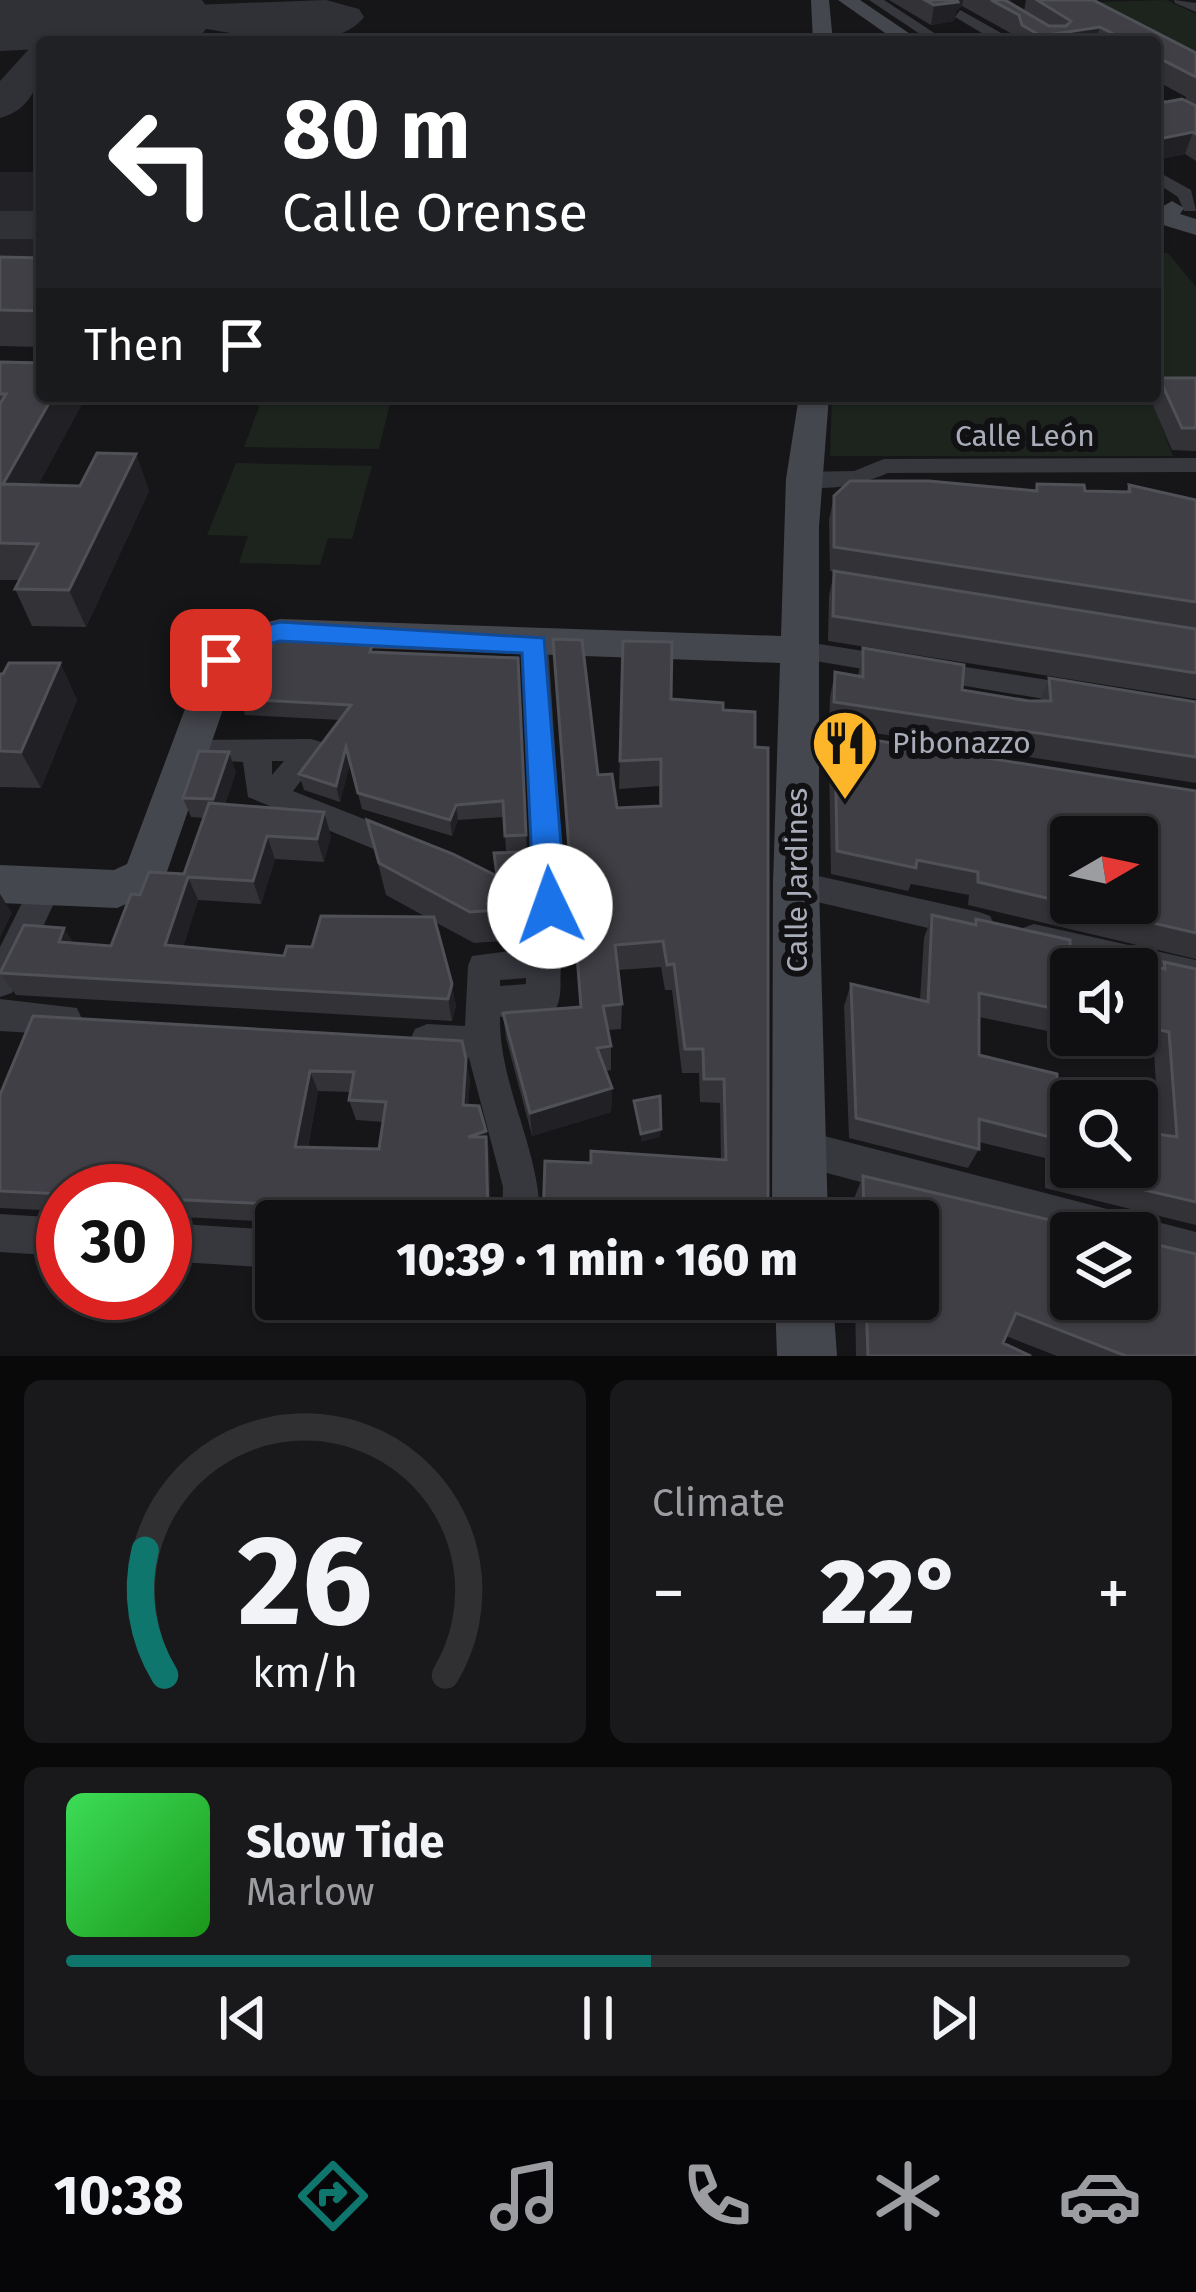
<!DOCTYPE html>
<meta charset="utf-8">
<style>
:root{--surface:#101013;--page:#19191c;--text:#f1f3f6;--muted:#9c9da0;--line:#303033;--accent:#0f766e}
body{margin:0;font-family:"Fira Sans",sans-serif;background:var(--page);color:var(--text);height:100vh;display:flex;flex-direction:column;font-size:45px;white-space:nowrap}
*{box-sizing:border-box;margin:0}
p{font-size:39px;color:var(--muted)}
.icon{flex:none;width:66px;height:66px;fill:none;stroke:currentColor;stroke-width:2;stroke-linecap:round;stroke-linejoin:round}
.map{position:relative;height:1356px;overflow:hidden}
.panel{display:flex;flex-direction:column;gap:24px;padding:24px;background:#09090a;flex:1}
.panel>*{flex:none}
.hud{position:absolute;left:36px;top:36px;width:1125px;height:366px;border-radius:12px;box-shadow:0 3px 9px #0004,0 0 0 3px var(--line);background:#202124;color:#fff;overflow:hidden}
.needle{width:78px;rotate:81deg}
.fabs{position:absolute;left:1050px;top:816px;display:grid;gap:24px}
.fabs a{display:grid;place-items:center;width:108px;height:108px;border-radius:12px;background:var(--surface);box-shadow:0 3px 9px #0004,0 0 0 3px var(--line);font-size:60px}
.speed{position:absolute;left:36px;top:1164px;display:flex;gap:24px;font-size:60px;font-weight:700;text-align:center}
.speed>*{display:grid;place-content:center;width:156px;height:156px;border-radius:50%;background:var(--surface);box-shadow:0 3px 9px #0004,0 0 0 3px var(--line);line-height:1}
.speed .limit{border:18px solid #d22;background:#fff;color:#111}
.pin{position:absolute;display:grid;place-items:center;width:102px;height:102px;color:#fff;margin:-51px;border-radius:24px;box-shadow:0 6px 18px #0006}
.me{position:absolute;width:132px;margin:-66px;rotate:357deg;stroke-linejoin:round;filter:drop-shadow(0 0 9px #0008)}
.turn{display:flex;align-items:center;gap:42px;height:252px;padding:0 48px;font-size:54px}
.turn .icon{width:156px;height:156px;stroke-width:2.5}
.turn b{display:block;font-size:84px;line-height:102px}
.then{display:flex;align-items:center;height:114px;padding:0 48px;background:#0003;gap:24px;font-size:45px}
.big{font-size:90px;font-weight:800;line-height:1.1}
.panel .tile{flex:1;display:flex;flex-direction:column;justify-content:center;gap:18px;min-width:0;padding:0 42px;border-radius:18px;background:var(--page)}
.panel .dial{align-items:center;gap:0}
.dial svg{height:312px;overflow:visible;fill:none;stroke:var(--line);stroke-width:7;stroke-linecap:round;text-anchor:middle}
.dial text{fill:var(--text);stroke:none}
.song{display:flex;align-items:center;gap:36px}
.cover{width:144px;height:144px;border-radius:18px;background:linear-gradient(135deg,hsl(130 70% 55%),hsl(120 70% 35%))}
.played{height:12px;border-radius:6px;background:linear-gradient(90deg,var(--accent) 55%,var(--line) 55%)}
.keys{display:flex;justify-content:space-around;direction:ltr}
.heat{display:flex;justify-content:space-between;align-items:center;font-size:66px;direction:ltr}
.panel .tiles{flex:1;display:grid;gap:24px;grid-template-columns:1fr 1fr}
.tile:last-child{grid-column:span 2}
.trip{position:absolute;left:255px;top:1200px;width:684px;height:120px;border-radius:12px;background:var(--surface);box-shadow:0 3px 9px #0004,0 0 0 3px var(--line);font-weight:800;line-height:120px;text-align:center}
.tab-bar{display:flex;height:192px;justify-content:space-around;align-items:center;background:#060608;color:var(--muted)}
.tab-bar .icon{width:84px;height:84px}
.tab-bar .selected{color:var(--accent)}
.tab-bar b{font-size:54px;color:var(--text)}
.map>svg:first-child{display:block}
.built{fill:#222226}
.green{fill:#1c241d}
.lines{fill:none;stroke-linecap:round;stroke-linejoin:round}
.taxiway{fill:#303136;fill-rule:evenodd}
.runway{fill:#303136;fill-rule:evenodd}
.street{fill:#37383e;fill-rule:evenodd}
.secondary{fill:#45474e;fill-rule:evenodd}
.wall{fill:#323237;fill-rule:evenodd}
.shaded-wall{fill:#212125}
.building{fill:#3f3f45;stroke:#4f5157;stroke-width:3;fill-rule:evenodd}
.route{fill:#1a73e8;stroke:#114b97;stroke-width:3}
.labels{text-anchor:middle;dominant-baseline:central;stroke-width:12;stroke-linejoin:round;paint-order:stroke}
.street-label{font-size:30px;fill:#a8adb9;stroke:#111114}
.poi-label{font-size:30px;fill:#a8adb9;stroke:#111114;text-anchor:start}
</style>
<div class="map">
<svg width="1196" height="1356" viewBox="0 0 1196 1356">
<rect width="100%" height="100%" fill="#161619"/>
<!-- built -->
<path class="built" d="M 0,172 L 42,172 L 42,293 L 0,292 Z"/>
<!-- green -->
<path class="green" d="M 1167,0 L 1196,14 L 1196,53 L 1097,2 Z
M 1155,253 L 1168,253 L 1196,287 L 1196,386 L 1155,387 Z
M 832,396 L 1150,396 L 1173,456 L 830,456 Z
M 261,402 L 390,403 L 379,449 L 244,447 Z
M 236,463 L 372,466 L 352,539 L 328,538 L 320,565 L 239,563 L 248,536 L 207,535 Z"/>
<g class="lines">
<!-- taxiway -->
<path class="taxiway" d="M 326,0 L 359,9 L 364,17 C 332,59 236,32 192,27 L 180,23 L 174,16 L 180,9 L 192,5 Z
M 42,46 C 42,77 35,109 0,118 L 0,81 L 29,49 Z
M 0,211 L 42,211 L 42,239 L 0,239 Z"/>
<!-- runway -->
<path class="runway" d="M 0,0 L 202,0 L 214,17 L 201,36 L 177,42 L 42,42 L 42,49 L 0,51 Z"/>
<!-- street -->
<path class="street" d="M 869,0 L 884,0 L 948,42 L 932,42 Z
M 1174,0 L 1196,3 L 1196,12 L 1175,3 Z
M 960,10 L 1012,39 L 1014,42 L 997,42 L 955,17 Z
M 1155,95 L 1196,116 L 1196,127 L 1155,105 Z
M 1155,170 L 1191,190 L 1196,211 L 1184,211 L 1178,197 L 1155,182 Z
M 1196,458 L 1196,472 L 888,473 C 863,484 814,497 792,479 L 803,472 L 854,471 L 884,459 Z
M 535,635 L 548,644 L 568,944 C 554,973 566,986 556,1009 L 500,1017 C 499,1087 541,1150 540,1221 L 502,1221 L 503,1187 L 469,1058 L 415,1051 L 410,1040 L 415,1029 L 427,1024 L 465,1026 L 468,966 L 472,956 L 532,948 L 536,942 L 522,644 ZM 526,978 L 526,984 L 500,986 L 500,980 Z
M 800,641 L 1080,685 L 1094,695 L 1080,705 L 791,657 L 787,650 Z
M 311,739 L 321,742 L 325,750 L 293,791 L 415,839 L 419,848 L 415,857 L 404,861 L 393,857 L 248,797 L 243,762 L 183,759 L 179,751 L 183,743 L 193,740 ZM 272,761 L 284,761 L 272,775 Z
M 796,871 L 979,912 L 990,916 L 995,926 L 990,936 L 979,940 L 796,897 L 785,893 L 780,884 L 785,875 Z
M 46,873 L 57,877 L 62,886 L 12,993 L 0,997 L 0,947 L 35,877 Z
M 1034,924 L 1196,960 L 1196,990 L 1137,976 L 1137,969 L 1106,969 L 1023,948 L 1018,938 L 1023,928 Z
M 0,999 L 77,1008 L 82,1019 L 77,1030 L 65,1035 L 0,1031 Z
M 797,1129 L 1196,1232 L 1196,1270 L 1137,1255 L 1137,1233 L 1071,1233 L 1071,1238 L 797,1165 L 784,1160 L 779,1147 L 784,1134 Z
M 0,1214 L 63,1218 L 63,1256 L 0,1252 Z
M 165,1223 L 276,1230 L 276,1268 L 165,1261 Z"/>
<!-- secondary -->
<path class="secondary" d="M 811,0 L 829,0 L 833,42 L 813,42 Z
M 838,0 L 860,0 L 922,42 L 898,42 Z
M 1172,201 L 1184,208 L 1180,214 L 1196,219 L 1196,235 L 1160,224 L 1155,211 Z
M 799,396 L 829,396 L 819,527 L 819,884 L 828,1221 L 772,1221 L 773,884 L 780,663 L 280,645 L 253,652 L 238,666 L 161,889 L 117,908 L 0,903 L 0,865 L 114,870 L 127,864 L 207,650 L 227,632 L 280,619 L 781,636 L 786,479 Z
M 775,1299 L 833,1299 L 837,1356 L 777,1356 Z"/>
</g>
<!-- wall -->
<path class="wall" d="M 889,0 L 1012,0 L 1006,1 L 1024,11 L 1026,0 L 1093,0 L 1196,53 L 1196,161 L 1185,154 L 1155,160 L 1155,104 L 1185,100 L 1186,97 L 1155,80 L 1155,42 L 1016,42 L 1014,35 L 962,6 L 956,11 L 954,21 L 931,25 Z
M 0,257 L 42,258 L 42,347 L 0,346 Z
M 0,362 L 84,400 L 38,485 L 80,486 L 136,454 L 149,491 L 86,627 L 32,626 L 15,589 L 19,580 L 0,580 Z
M 1157,373 L 1164,378 L 1196,378 L 1196,451 L 1172,450 L 1149,396 L 1155,396 L 1155,379 Z
M 1037,484 L 1085,491 L 1126,492 L 1129,485 L 1196,500 L 1196,699 L 828,641 L 829,596 L 834,572 L 830,571 L 829,520 L 834,496 L 1035,490 Z
M 553,639 L 598,775 L 617,808 L 659,806 L 659,786 L 619,789 L 623,641 L 671,699 L 723,710 L 755,747 L 767,1221 L 543,1221 L 591,1163 L 721,1159 L 720,1103 L 700,1102 L 699,1073 L 682,1073 L 672,990 L 665,990 L 661,967 L 618,970 L 622,1004 L 621,1029 L 608,1030 L 611,1046 L 611,1070 L 606,1071 L 612,1088 L 611,1112 L 532,1136 L 506,1038 L 503,1013 L 580,1007 Z
M 863,648 L 962,690 L 1029,701 L 1040,701 L 1049,678 L 1196,702 L 1196,783 L 829,726 L 830,697 L 835,672 L 858,676 Z
M 377,652 L 518,658 L 527,851 L 506,851 L 504,817 L 458,820 L 452,836 L 362,809 L 350,763 L 340,802 L 304,790 L 299,774 L 340,720 L 245,715 L 240,699 L 261,675 Z
M 60,663 L 77,700 L 41,788 L 0,787 L 0,674 Z
M 835,734 L 1196,791 L 1196,959 L 968,905 L 969,895 L 911,884 L 908,891 L 831,874 L 829,758 Z
M 236,772 L 225,804 L 331,836 L 324,862 L 275,859 L 261,904 L 198,900 L 183,947 L 284,956 L 426,917 L 386,895 L 367,820 L 497,876 L 526,852 L 531,939 L 474,943 L 435,922 L 456,1006 L 452,1021 L 16,995 L 0,973 L 74,943 L 111,946 L 140,895 L 184,874 L 204,818 L 191,817 L 183,798 Z
M 932,915 L 974,924 L 976,919 L 1070,948 L 1160,968 L 1164,962 L 1196,969 L 1196,1225 L 1045,1188 L 1045,1158 L 979,1142 L 979,1149 L 968,1168 L 849,1138 L 844,1006 L 851,984 L 920,1000 L 924,938 ZM 1071,969 L 1137,969 L 1137,1035 L 1071,1035 ZM 979,1017 L 1154,1053 L 1159,1134 L 1058,1118 L 979,1055 Z
M 33,1016 L 470,1079 L 468,1105 L 486,1131 L 489,1151 L 491,1221 L 276,1222 L 165,1216 L 165,1191 L 63,1191 L 63,1211 L 0,1208 L 0,1095 ZM 318,1091 L 351,1092 L 349,1100 L 356,1120 L 383,1122 L 379,1149 L 308,1147 Z
M 863,1176 L 1196,1356 L 1057,1356 L 1006,1336 L 1003,1343 L 1031,1356 L 856,1356 L 855,1299 L 918,1299 L 918,1221 L 854,1221 L 853,1201 Z"/>
<!-- shaded-wall -->
<path class="shaded-wall" d="M 954,0 L 963,0 L 962,6 L 956,11 L 954,21 L 931,25 L 934,5 Z
M 1100,27 L 1095,42 L 1040,42 L 1041,36 Z
M 1193,132 L 1185,154 L 1155,160 L 1155,151 L 1159,139 Z
M 53,396 L 83,396 L 84,400 L 19,521 L 3,484 Z
M 136,454 L 149,491 L 86,627 L 69,590 Z
M 60,663 L 77,700 L 41,788 L 21,752 Z
M 346,747 L 350,763 L 340,802 L 336,786 Z
M 229,752 L 236,772 L 220,819 L 213,799 Z
M 456,805 L 458,820 L 452,836 L 450,820 Z
M 324,812 L 331,836 L 324,862 L 317,839 Z
M 267,836 L 275,859 L 261,904 L 253,881 Z
M 188,877 L 198,900 L 176,968 L 165,945 Z
M 0,894 L 12,913 L 0,938 Z
M 64,928 L 78,950 L 59,942 Z
M 452,984 L 456,1006 L 452,1021 L 448,999 Z
M 466,1059 L 470,1079 L 467,1124 L 463,1105 Z
M 310,1071 L 318,1091 L 304,1166 L 295,1147 Z
M 612,1088 L 611,1112 L 532,1136 L 530,1113 Z
M 661,1129 L 660,1137 L 641,1142 L 641,1134 Z
M 486,1131 L 489,1151 L 491,1221 L 489,1221 L 468,1137 Z"/>
<!-- building -->
<path class="building" d="M 925,0 L 957,0 L 958,2 L 934,5 Z
M 991,0 L 1005,0 L 1049,26 L 1066,26 L 1071,21 L 1037,0 L 1093,0 L 1196,53 L 1196,77 L 1155,56 L 1155,42 L 1129,42 L 1100,27 L 1041,36 L 1022,25 L 1019,15 Z
M 1182,99 L 1196,106 L 1196,134 L 1193,132 L 1159,139 L 1155,136 L 1155,104 Z
M 0,257 L 42,258 L 42,311 L 0,310 Z
M 0,362 L 42,363 L 42,396 L 53,396 L 3,484 L 80,486 L 97,453 L 136,454 L 69,590 L 15,589 L 38,544 L 0,543 L 0,404 L 6,394 L 0,394 Z
M 1157,373 L 1164,378 L 1196,378 L 1196,428 L 1182,428 Z
M 850,481 L 929,481 L 1037,491 L 1037,484 L 1084,485 L 1085,491 L 1130,492 L 1129,485 L 1196,500 L 1196,602 L 834,547 L 834,496 Z
M 834,571 L 1196,629 L 1196,673 L 833,616 Z
M 276,633 L 374,637 L 370,652 L 518,658 L 526,835 L 505,836 L 503,801 L 456,805 L 450,820 L 358,793 L 346,747 L 336,786 L 299,774 L 351,705 L 240,699 L 249,674 L 261,675 Z
M 553,639 L 582,640 L 598,775 L 612,774 L 617,808 L 661,806 L 661,759 L 620,761 L 623,641 L 672,642 L 671,699 L 723,703 L 723,710 L 755,712 L 755,747 L 768,748 L 768,1218 L 727,1218 L 727,1221 L 543,1219 L 545,1161 L 591,1163 L 591,1151 L 726,1160 L 724,1079 L 704,1079 L 703,1049 L 685,1049 L 674,964 L 667,965 L 663,941 L 615,945 L 622,1004 L 603,1006 L 611,1046 L 597,1048 L 612,1088 L 530,1113 L 503,1013 L 581,1007 Z
M 863,648 L 964,665 L 962,690 L 1029,701 L 1051,701 L 1049,678 L 1196,702 L 1196,757 L 834,702 L 835,672 L 863,677 Z
M 9,663 L 60,663 L 21,752 L 0,751 L 0,674 L 3,674 Z
M 835,734 L 1196,791 L 1196,933 L 978,882 L 978,872 L 917,860 L 916,868 L 837,851 ZM 1071,837 L 1137,837 L 1137,903 L 1071,903 Z
M 199,751 L 229,752 L 213,799 L 183,798 Z
M 209,803 L 324,812 L 317,839 L 267,836 L 253,881 L 188,877 L 165,945 L 284,956 L 287,946 L 312,947 L 321,916 L 434,917 L 452,984 L 448,999 L 0,973 L 24,925 L 64,928 L 59,942 L 111,946 L 131,894 L 140,895 L 149,872 L 184,874 Z
M 367,820 L 453,854 L 497,876 L 494,853 L 526,852 L 529,908 L 470,912 L 379,863 Z
M 932,915 L 976,925 L 976,919 L 1070,940 L 1070,948 L 1165,969 L 1164,962 L 1196,969 L 1196,1202 L 1059,1170 L 1058,1139 L 979,1119 L 979,1149 L 856,1118 L 851,984 L 928,1002 ZM 1071,969 L 1137,969 L 1137,1025 L 1169,1032 L 1177,1137 L 1137,1131 L 1137,1167 L 1071,1167 L 1071,1120 L 1058,1118 L 1057,1074 L 979,1055 L 979,993 L 1071,1012 Z
M 33,1016 L 462,1041 L 466,1059 L 463,1105 L 479,1106 L 486,1131 L 468,1137 L 486,1137 L 488,1214 L 165,1199 L 165,1191 L 63,1191 L 63,1194 L 0,1191 L 0,1095 ZM 310,1071 L 354,1072 L 349,1100 L 386,1102 L 379,1149 L 295,1147 Z
M 660,1096 L 661,1129 L 641,1134 L 634,1101 Z
M 863,1176 L 1105,1233 L 1071,1233 L 1071,1299 L 1137,1299 L 1137,1240 L 1196,1254 L 1196,1356 L 1126,1356 L 1016,1313 L 1003,1343 L 1031,1356 L 868,1356 L 866,1299 L 918,1299 L 918,1221 L 864,1221 Z"/>
<!-- route -->
<path class="route" d="M 280,622 L 544,638 L 566,906 L 562,915 L 550,919 L 539,915 L 534,906 L 522,653 L 280,641 L 250,649 L 230,667 L 211,667 L 207,660 C 226,634 251,630 280,622 Z"/>
<!-- icons -->
<defs>
<symbol id="restaurant-pin" viewBox="-11 -11 22 30"><path d="M0 17L-7.5 6A9.5 9.5 0 1 1 7.5 6Z" fill="#fdb52a" stroke="#111114"/><path d="M-5-6h1v4h1v-4h1v4h1v-4h1v5L-1.5 .5V6h-2V.5L-5-1ZM5-6V6H3V1.5H1.5Q1.5-4 5-6Z" fill="#111"/></symbol>
</defs>
<g fill-rule="evenodd">
<use href="#restaurant-pin" x="807" y="705" width="76" height="104"/>
</g>
<g class="labels">
<!-- street labels -->
<g class="street-label">
<text x="1025" y="436">Calle León</text>
<text transform="translate(797 880) rotate(-90)">Calle Jardines</text>
</g>
<!-- poi labels -->
<g class="poi-label">
<text x="892" y="743">Pibonazzo</text>
</g>
</g>
</svg>
<div class="fabs">
<a><svg class="needle" viewBox="-14 -14 28 28"><path d="M0-13l5 13h-10z" fill="#e53935"/><path d="M0 13l5-13h-10z" fill="#9c9da0"/></svg></a>
<a><svg class="icon" aria-label="sound" viewBox="0 0 24 24"><path d="M4 9h4l5-4v14l-5-4H4zM17 9q2 3 0 6"/></svg></a>
<a><svg class="icon" aria-label="search" viewBox="0 0 24 24"><circle cx="10" cy="10" r="6"/><path d="M15 15l6 6"/></svg></a>
<a><svg class="icon" aria-label="layers" viewBox="0 0 24 24"><path d="M12 4l9 5-9 5-9-5zM3 14l9 5 9-5"/></svg></a>
</div>
<div class="speed"><div class="limit">30</div></div>
<div class="pin" style="left:221px;top:660px;background:#d93025"><svg class="icon" aria-label="arrive" viewBox="0 0 24 24"><path d="M6 21V4h12l-3 4 3 4H6"/></svg></div>
<svg class="me" style="left:550px;top:906px" viewBox="-20 -20 40 40"><circle r="19" fill="#fff"/><path d="M0-13L10 11 0 6-10 11z" fill="#1a73e8"/></svg>
<div class="trip">10:39 · 1 min · 160 m</div>
<div class="hud">
<div class="turn"><svg class="icon" aria-label="left" viewBox="0 0 24 24"><path d="M17 20v-9H6M10 6l-5 5 5 5"/></svg><div><b>80 m</b>Calle Orense</div></div>
<div class="then">Then<svg class="icon" aria-label="arrive" viewBox="0 0 24 24"><path d="M6 21V4h12l-3 4 3 4H6"/></svg></div>
</div>
</div>
<section class="panel">
<div class="tiles">
<div class="tile dial"><svg viewBox="0 0 100 80">
<path d="M14 69A42 42 0 1 1 86 69"/>
<path d="M14 69A42 42 0 0 1 9 37" stroke="#0f766e"/>
<text x="50" y="56" font-size="32" font-weight="700">26</text>
<text x="50" y="72" font-size="11">km/h</text>
</svg></div>
<div class="tile"><p>Climate</p>
<div class="heat"><a>−</a><b class="big">22°</b><a>+</a></div>
</div>
<div class="tile">
<div class="song"><i class="cover"></i><div><b>Slow Tide</b><p>Marlow</p></div></div>
<div class="played"></div>
<div class="keys"><svg class="icon" aria-label="previous" viewBox="0 0 24 24"><path d="M18 5L8 12l10 7zM5 5v14"/></svg><svg class="icon" aria-label="pause" viewBox="0 0 24 24"><path d="M8 5v14M16 5v14"/></svg><svg class="icon" aria-label="next" viewBox="0 0 24 24"><path d="M6 5l10 7-10 7zM19 5v14"/></svg></div>
</div>
</div>
</section>
<nav class="tab-bar">
<b>10:38</b>
<svg class="icon selected" aria-label="directions" viewBox="0 0 24 24"><path d="M12 3l9 9-9 9-9-9zM9 14v-3h6M13 9l2 2-2 2"/></svg>
<svg class="icon" aria-label="music" viewBox="0 0 24 24"><path d="M9 18V5l10-2v13"/><circle cx="6" cy="18" r="3"/><circle cx="16" cy="16" r="3"/></svg>
<svg class="icon" aria-label="phone" viewBox="0 0 24 24"><path d="M5 4h4l2 5-3 2q2 4 5 5l2-3 5 2v4C11 20 4 13 5 4z"/></svg>
<svg class="icon" aria-label="climate" viewBox="0 0 24 24"><path d="M12 3v18M4 7l16 10M4 17L20 7"/></svg>
<svg class="icon" aria-label="car" viewBox="0 0 24 24"><path d="M5 17H2v-5l4-1 3-4h7l3 4 3 1v5h-3M9 17h6M6 11h13"/><circle cx="7" cy="17" r="2"/><circle cx="17" cy="17" r="2"/></svg>
</nav>
